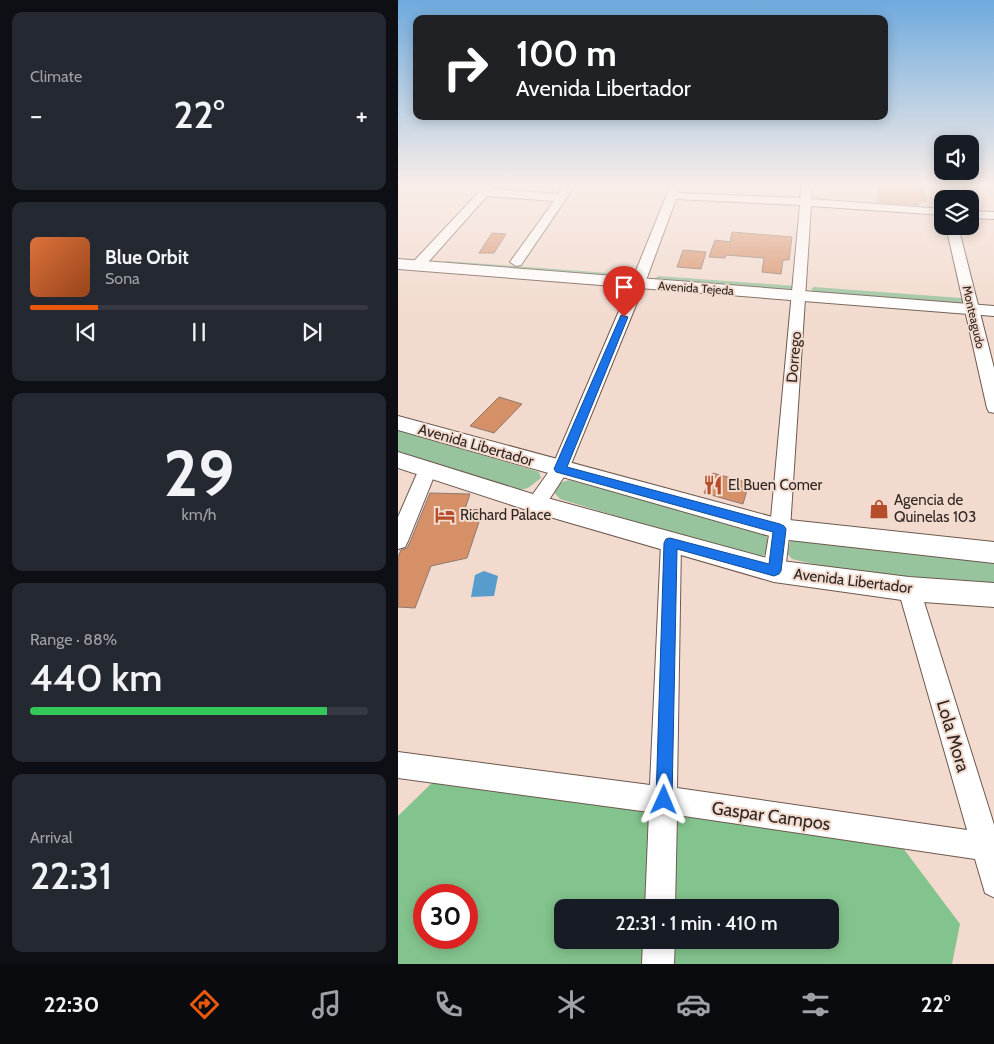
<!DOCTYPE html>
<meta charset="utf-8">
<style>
:root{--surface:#171b24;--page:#242831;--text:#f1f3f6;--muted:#9ea1a6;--line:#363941;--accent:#ea580c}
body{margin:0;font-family:Cabin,sans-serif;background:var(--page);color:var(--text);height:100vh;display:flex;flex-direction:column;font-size:19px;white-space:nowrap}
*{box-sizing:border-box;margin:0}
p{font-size:16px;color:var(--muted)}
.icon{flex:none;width:28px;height:28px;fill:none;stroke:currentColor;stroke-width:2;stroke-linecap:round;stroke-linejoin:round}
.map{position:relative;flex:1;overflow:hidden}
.drawer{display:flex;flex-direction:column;gap:12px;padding:12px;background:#0d0f14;width:398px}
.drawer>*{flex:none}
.banner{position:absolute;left:15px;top:15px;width:475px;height:105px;border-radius:10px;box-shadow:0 2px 12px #0003;background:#202124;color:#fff;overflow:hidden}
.buttons{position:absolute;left:536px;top:135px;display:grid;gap:10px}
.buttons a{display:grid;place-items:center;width:45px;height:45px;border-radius:10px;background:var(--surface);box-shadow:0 2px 12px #0003;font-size:25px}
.speed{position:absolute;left:15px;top:884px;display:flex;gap:10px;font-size:25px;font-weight:700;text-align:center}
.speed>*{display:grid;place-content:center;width:65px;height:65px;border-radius:50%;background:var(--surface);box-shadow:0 2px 12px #0003;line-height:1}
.speed .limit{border:8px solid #d22;background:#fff;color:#111}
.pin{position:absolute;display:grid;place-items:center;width:42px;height:42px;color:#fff;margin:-51px -21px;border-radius:50% 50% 50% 0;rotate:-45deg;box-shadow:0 0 5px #0007}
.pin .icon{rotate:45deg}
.me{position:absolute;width:55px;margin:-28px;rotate:1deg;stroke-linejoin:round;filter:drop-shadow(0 0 4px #0008)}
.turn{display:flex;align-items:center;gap:18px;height:105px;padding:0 20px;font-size:22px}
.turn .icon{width:65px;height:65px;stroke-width:2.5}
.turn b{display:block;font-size:35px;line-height:42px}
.big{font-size:38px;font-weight:600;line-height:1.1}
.drawer .widget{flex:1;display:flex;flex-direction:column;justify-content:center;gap:8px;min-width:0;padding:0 18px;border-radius:10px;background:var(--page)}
.drawer .dial{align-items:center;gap:0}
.dial b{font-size:65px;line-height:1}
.song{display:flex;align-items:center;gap:15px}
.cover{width:60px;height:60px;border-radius:8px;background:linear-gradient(135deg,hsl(20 70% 55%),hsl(20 70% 35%))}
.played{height:5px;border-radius:2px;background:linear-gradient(90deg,var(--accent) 20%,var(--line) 20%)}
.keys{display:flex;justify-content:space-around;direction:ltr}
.heat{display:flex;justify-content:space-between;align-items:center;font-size:28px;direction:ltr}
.charge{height:8px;border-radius:4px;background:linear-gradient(90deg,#34c759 88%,var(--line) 0)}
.trip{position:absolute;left:156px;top:899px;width:285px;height:50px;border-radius:10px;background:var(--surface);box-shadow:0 2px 12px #0003;font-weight:600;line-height:50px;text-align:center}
.dock{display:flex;height:80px;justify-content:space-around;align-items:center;background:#090b0e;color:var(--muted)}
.dock .icon{width:35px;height:35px}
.dock .current{color:var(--accent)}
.dock b{font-size:22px;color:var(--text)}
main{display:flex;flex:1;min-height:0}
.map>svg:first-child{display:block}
.education{fill:#e9cfcf}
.green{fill:#97c39d}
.forest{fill:#83c38d;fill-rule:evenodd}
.water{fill:#579ccc}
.building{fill:#d59068;stroke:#8f796e}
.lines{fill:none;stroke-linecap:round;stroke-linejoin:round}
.minor-casing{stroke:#6d594e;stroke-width:2}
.major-casing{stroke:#6d594e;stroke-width:2}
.minor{fill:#fff;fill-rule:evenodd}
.major{fill:#fff;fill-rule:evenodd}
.route{fill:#1a73e8;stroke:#114b97}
.labels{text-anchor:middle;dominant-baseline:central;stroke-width:4;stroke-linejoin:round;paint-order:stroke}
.far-street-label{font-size:12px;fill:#2f2621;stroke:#f2dace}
.street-label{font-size:15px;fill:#2f2621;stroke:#f2dace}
.poi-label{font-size:15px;fill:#2f2621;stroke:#f2dace;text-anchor:start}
.near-street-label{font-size:18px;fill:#2f2621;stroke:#f2dace}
</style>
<main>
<section class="drawer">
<div class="widget"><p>Climate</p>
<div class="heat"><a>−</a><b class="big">22°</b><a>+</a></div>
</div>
<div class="widget">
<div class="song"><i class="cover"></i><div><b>Blue Orbit</b><p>Sona</p></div></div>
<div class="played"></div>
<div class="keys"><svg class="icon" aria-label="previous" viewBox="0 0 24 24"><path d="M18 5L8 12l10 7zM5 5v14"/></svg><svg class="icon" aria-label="pause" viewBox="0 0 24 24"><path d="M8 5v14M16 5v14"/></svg><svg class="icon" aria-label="next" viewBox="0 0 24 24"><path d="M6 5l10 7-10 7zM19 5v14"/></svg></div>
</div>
<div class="widget dial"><b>29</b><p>km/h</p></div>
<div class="widget"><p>Range · 88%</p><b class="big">440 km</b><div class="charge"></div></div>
<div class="widget"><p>Arrival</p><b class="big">22:31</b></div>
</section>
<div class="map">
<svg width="597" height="964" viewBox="0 0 597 964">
<rect width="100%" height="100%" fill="#f2dace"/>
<!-- education -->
<path class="education" d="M 177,184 L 274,184 L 270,197 L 173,190 Z
M 477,184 L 536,186 L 541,208 L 536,210 L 478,206 Z"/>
<!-- green -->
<path class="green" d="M 48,261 L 238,275 L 237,279 L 46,264 Z
M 261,276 L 398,286 L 399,290 L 258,281 L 257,278 Z
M 416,287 L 563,298 L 566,300 L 566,303 L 417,292 L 413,289 Z
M 0,430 L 141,472 L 143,478 L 130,488 L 122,490 L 0,453 Z
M 171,480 L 367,532 L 372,548 L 366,555 L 359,559 L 162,499 L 155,491 L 162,483 Z
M 393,540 L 596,558 L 596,583 C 528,580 460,576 394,559 L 389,553 Z"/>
<!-- forest -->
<path class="forest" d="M 40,777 L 502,844 L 562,924 L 554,964 L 0,964 L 0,816 ZM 26,895 L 69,895 L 69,938 L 26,938 ZM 165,908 L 432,908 L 432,940 L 165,940 Z"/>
<!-- water -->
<path class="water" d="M 86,571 L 100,576 L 96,596 L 73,597 L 77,575 Z"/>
<!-- building -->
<path class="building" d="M 480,184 L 525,186 L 528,202 L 520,202 L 521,205 L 482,202 Z
M 334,232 L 394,237 L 391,260 L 385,260 L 383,274 L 364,272 L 366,258 L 328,255 L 327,258 L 311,257 L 317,240 L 332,242 Z
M 94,233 L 108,234 L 96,253 L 81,253 Z
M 285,250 L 308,252 L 303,269 L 279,267 Z
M 101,397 L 124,404 L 96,433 L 72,426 Z
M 315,473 L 351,483 L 345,504 L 306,493 Z
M 32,493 L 72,494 L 67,509 L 85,510 L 69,558 L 33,566 L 17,608 L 0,607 L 0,557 L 3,550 L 9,548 L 12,542 Z"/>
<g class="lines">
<defs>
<path id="minor" d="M 0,184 L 8,184 L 0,187 Z
M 69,184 L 81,184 L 85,187 L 88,184 L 99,184 L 95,189 L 160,194 L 167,184 L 178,184 L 123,265 L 118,266 L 112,262 L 156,201 L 89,196 L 25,268 L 15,268 L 14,265 L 15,262 L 80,193 Z
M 273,184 L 283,184 L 280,193 L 402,198 L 404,184 L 414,184 L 413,199 L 545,209 L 545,215 L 413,206 L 392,529 L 387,571 L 383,577 L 376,580 L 369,577 L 365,571 L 372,529 L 402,205 L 278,199 L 247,283 L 171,469 L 145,509 L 138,511 L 131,509 L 128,504 L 154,467 L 233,283 Z
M 538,184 L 548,184 L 553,199 L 545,199 L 545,202 L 543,201 Z
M 572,211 L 597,212 L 597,219 L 572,218 Z
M 548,226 L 560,226 L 597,372 L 597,413 L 591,412 L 589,408 Z
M 30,462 L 37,464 L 39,469 L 10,541 L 7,547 L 0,549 L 0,517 L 21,469 L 23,464 Z
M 273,535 L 280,537 L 283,543 L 279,788 L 569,830 L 500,589 L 503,583 L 511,580 L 519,583 L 522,589 L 597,828 L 597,898 L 587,893 L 577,859 L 279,815 L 277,908 L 247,908 L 251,812 L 0,778 L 0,752 L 252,785 L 263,543 L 266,537 Z
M 245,940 L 277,940 L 276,964 L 244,964 Z"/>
<path id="major" d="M 0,259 L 597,306 L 597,316 L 0,269 Z
M 0,416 L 382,519 L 597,542 L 597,563 L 382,539 L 0,430 Z
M 0,452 L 138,495 L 376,560 L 511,577 L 597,583 L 597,607 L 511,601 L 376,582 L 138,513 L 0,468 Z"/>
</defs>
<!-- minor casing -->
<use href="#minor" class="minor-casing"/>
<!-- major casing -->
<use href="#major" class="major-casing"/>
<!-- minor -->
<use href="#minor" class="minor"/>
<!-- major -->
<use href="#major" class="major"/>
</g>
<!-- sky -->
<linearGradient id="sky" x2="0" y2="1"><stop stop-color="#6eaadd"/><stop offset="0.58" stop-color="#f9eee9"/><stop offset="1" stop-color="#f9eee9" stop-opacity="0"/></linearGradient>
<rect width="597" height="319" fill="url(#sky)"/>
<!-- route -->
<path class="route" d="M 223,315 L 230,317 L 169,467 L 382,524 L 386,526 L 388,529 L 383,571 L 381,574 L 376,576 L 279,549 L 274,800 L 272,806 L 266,808 L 260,806 L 258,800 L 266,543 L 268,539 L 272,538 L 371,564 L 375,532 L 158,472 L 156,469 Z"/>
<!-- icons -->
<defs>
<symbol id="restaurant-bare" viewBox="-9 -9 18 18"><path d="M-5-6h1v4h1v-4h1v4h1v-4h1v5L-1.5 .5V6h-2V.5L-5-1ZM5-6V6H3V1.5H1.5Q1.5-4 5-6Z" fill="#b54d2a" stroke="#f2dace" stroke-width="2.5" paint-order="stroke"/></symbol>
<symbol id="shop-bare" viewBox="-9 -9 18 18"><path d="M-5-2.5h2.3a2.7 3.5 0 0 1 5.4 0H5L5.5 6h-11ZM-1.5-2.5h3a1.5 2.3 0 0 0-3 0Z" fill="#b54d2a" stroke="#f2dace" stroke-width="2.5" paint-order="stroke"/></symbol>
<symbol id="hotel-bare" viewBox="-9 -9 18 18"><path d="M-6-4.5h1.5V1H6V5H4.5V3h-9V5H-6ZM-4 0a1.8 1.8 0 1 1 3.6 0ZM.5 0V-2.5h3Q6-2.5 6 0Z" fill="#b54d2a" stroke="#f2dace" stroke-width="2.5" paint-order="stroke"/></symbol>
</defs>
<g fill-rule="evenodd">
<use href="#restaurant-bare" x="301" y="471" width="28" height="28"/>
<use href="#shop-bare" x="467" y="495" width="28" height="28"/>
<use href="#hotel-bare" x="33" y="501" width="28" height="28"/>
</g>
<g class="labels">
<!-- far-street labels -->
<g class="far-street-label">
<text transform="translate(298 288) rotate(4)">Avenida Tejeda</text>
<text transform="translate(576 317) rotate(77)">Monteagudo</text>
</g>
<!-- street labels -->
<g class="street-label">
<text transform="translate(396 357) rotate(-85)">Dorrego</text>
<text transform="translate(78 445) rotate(16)">Avenida Libertador</text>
<text transform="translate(455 581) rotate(7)">Avenida Libertador</text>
</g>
<!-- poi labels -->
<g class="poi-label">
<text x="330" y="485">El Buen Comer</text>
<text x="496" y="500">Agencia de<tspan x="496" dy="17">Quinelas 103</tspan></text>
<text x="62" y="515">Richard Palace</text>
</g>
<!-- near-street labels -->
<g class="near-street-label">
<text transform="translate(555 736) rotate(73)">Lola Mora</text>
<text transform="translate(373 816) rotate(8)">Gaspar Campos</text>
</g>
</g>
</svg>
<div class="buttons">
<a><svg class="icon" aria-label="sound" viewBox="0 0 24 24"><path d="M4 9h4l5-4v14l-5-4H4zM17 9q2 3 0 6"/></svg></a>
<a><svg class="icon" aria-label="layers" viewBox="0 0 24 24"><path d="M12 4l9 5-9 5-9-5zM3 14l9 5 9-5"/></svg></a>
</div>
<div class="speed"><div class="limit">30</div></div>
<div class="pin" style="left:226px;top:317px;background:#d93025"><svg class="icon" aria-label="arrive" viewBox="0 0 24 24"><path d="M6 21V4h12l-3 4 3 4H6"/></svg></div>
<svg class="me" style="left:266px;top:800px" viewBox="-20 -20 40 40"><path d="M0-17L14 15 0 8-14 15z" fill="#1a73e8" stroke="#fff" stroke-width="4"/></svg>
<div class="trip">22:31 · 1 min · 410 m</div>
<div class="banner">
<div class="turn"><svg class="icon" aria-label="right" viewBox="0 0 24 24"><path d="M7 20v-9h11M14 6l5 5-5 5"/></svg><div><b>100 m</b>Avenida Libertador</div></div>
</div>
</div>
</main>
<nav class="dock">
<b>22:30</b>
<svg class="icon current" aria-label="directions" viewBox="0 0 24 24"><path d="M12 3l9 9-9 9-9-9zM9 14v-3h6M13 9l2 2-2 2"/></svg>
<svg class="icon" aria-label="music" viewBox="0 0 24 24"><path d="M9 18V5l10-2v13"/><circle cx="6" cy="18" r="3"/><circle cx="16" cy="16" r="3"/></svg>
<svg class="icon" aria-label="phone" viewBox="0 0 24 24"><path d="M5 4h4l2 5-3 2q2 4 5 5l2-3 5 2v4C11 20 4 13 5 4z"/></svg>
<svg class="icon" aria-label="climate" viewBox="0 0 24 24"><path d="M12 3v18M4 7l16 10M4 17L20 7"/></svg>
<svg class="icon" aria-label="car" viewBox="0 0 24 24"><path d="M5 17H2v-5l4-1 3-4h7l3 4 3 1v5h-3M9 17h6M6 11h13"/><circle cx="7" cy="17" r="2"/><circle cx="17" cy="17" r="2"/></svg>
<svg class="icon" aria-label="filters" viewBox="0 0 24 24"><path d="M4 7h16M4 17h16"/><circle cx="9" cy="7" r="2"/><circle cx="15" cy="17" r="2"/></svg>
<b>22°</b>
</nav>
